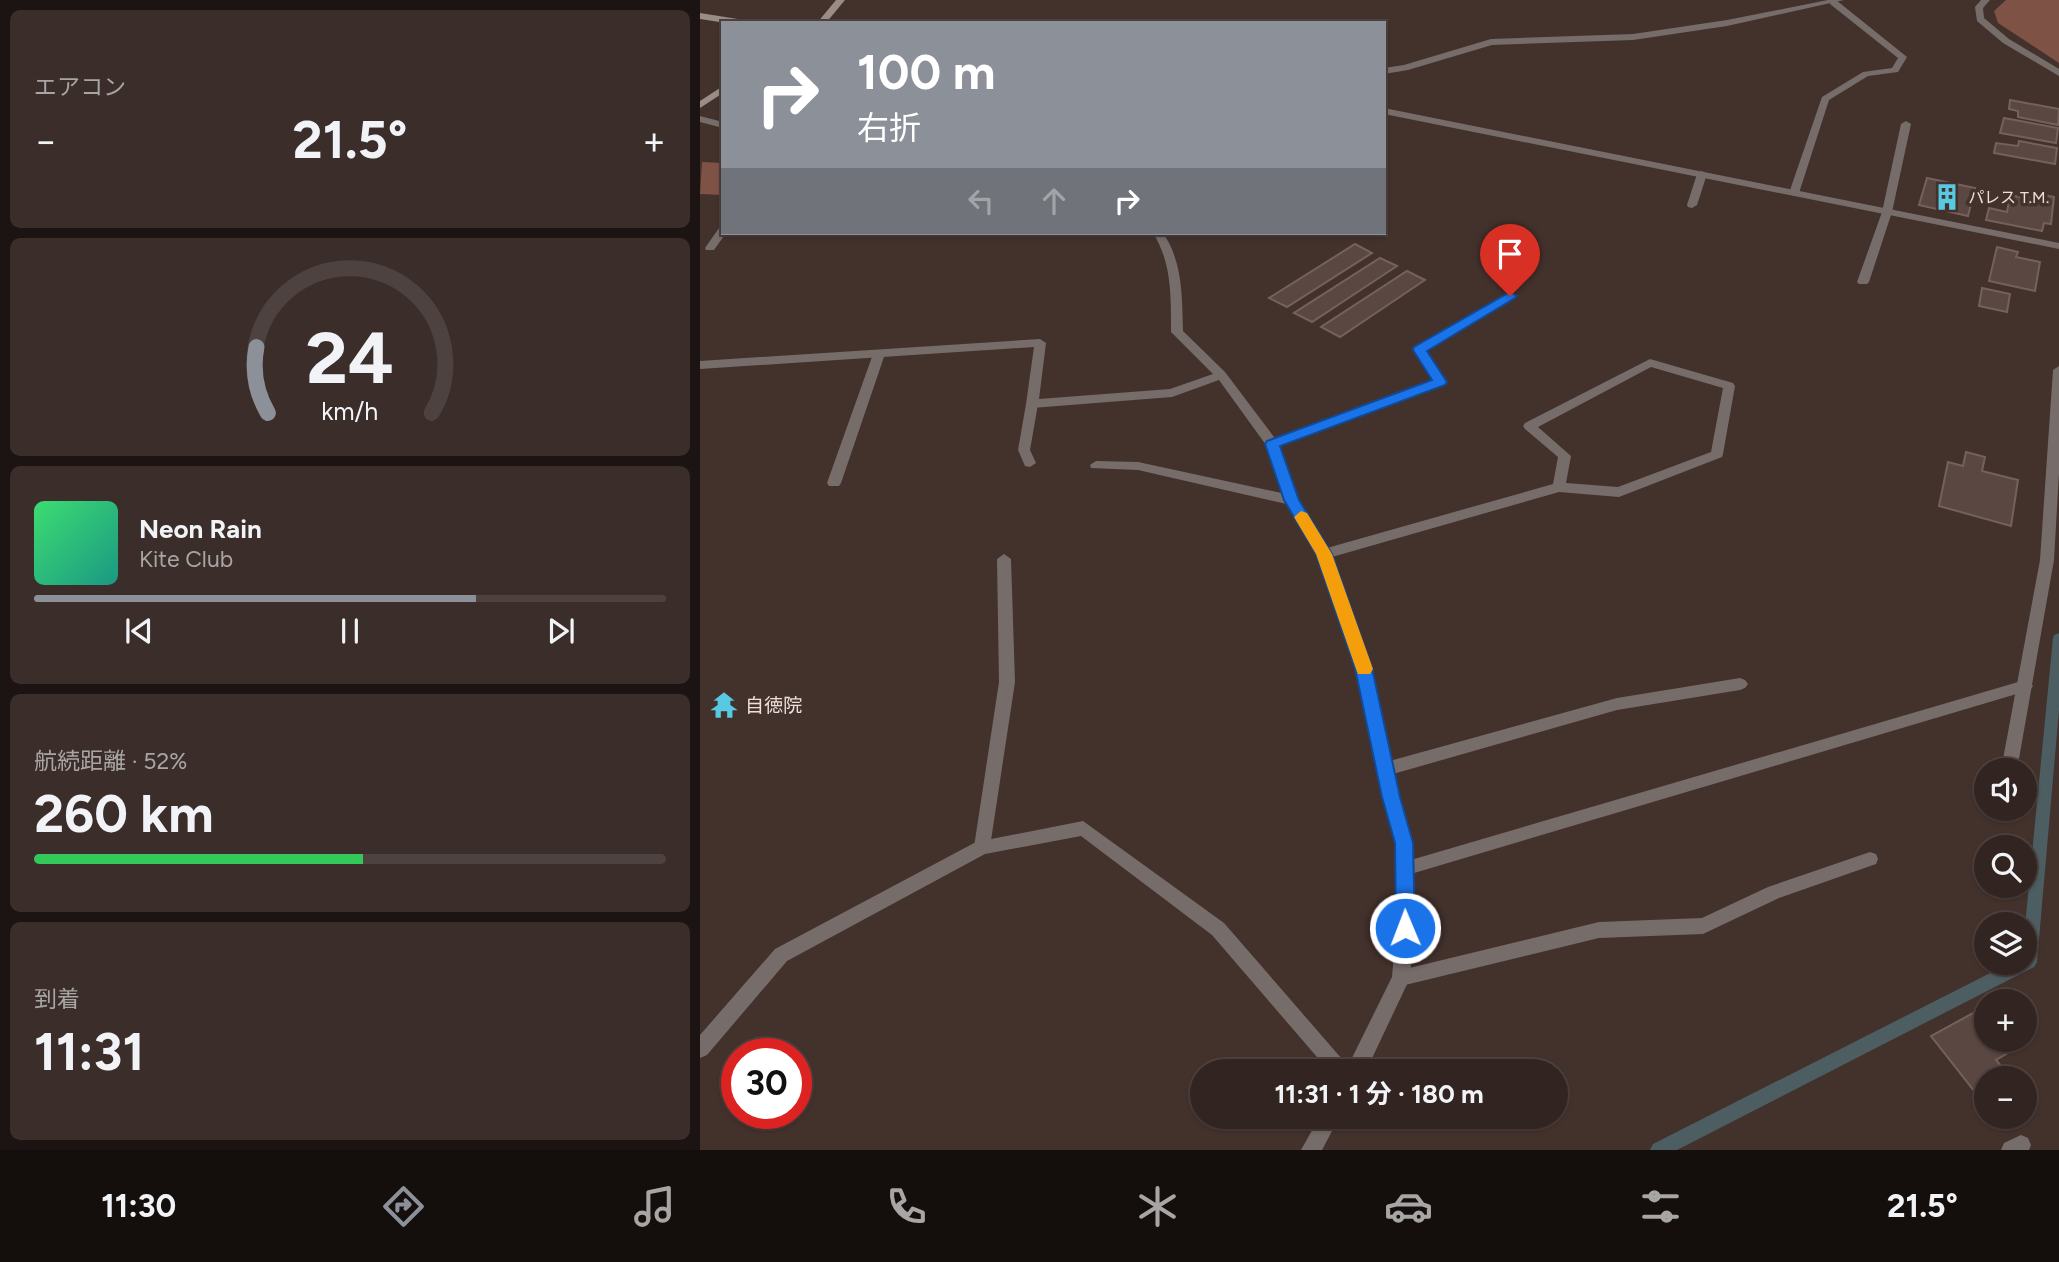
<!DOCTYPE html>
<html lang="ja">
<meta charset="utf-8">
<style>
:root{--surface:#322521;--page:#3a2d2a;--text:#f1f3f6;--muted:#a8a5a5;--line:#4d423f;--accent:#8c9099}
body{margin:0;font-family:Figtree,"Noto Sans JP",sans-serif;background:var(--page);color:var(--text);height:100vh;display:flex;flex-direction:column;font-size:26px;white-space:nowrap}
*{box-sizing:border-box;margin:0}
p{font-size:23px;color:var(--muted)}
.icon{flex:none;width:38px;height:38px;fill:none;stroke:currentColor;stroke-width:2;stroke-linecap:round;stroke-linejoin:round}
.map{position:relative;flex:1;overflow:hidden}
.details{display:flex;flex-direction:column;gap:10px;padding:10px;background:#1c1412;width:700px}
.details>*{flex:none}
.hud{position:absolute;left:21px;top:21px;width:665px;height:214px;border-radius:0px;box-shadow:0 2px 5px #0004,0 0 0 2px var(--line);background:#8c9099;color:#fff;overflow:hidden}
.controls{position:absolute;left:1274px;top:758px;display:grid;gap:14px}
.controls a{display:grid;place-items:center;width:63px;height:63px;border-radius:50%;background:var(--surface);box-shadow:0 2px 5px #0004,0 0 0 2px var(--line);font-size:35px}
.speed{position:absolute;left:21px;top:1038px;display:flex;gap:14px;font-size:35px;font-weight:700;text-align:center}
.speed>*{display:grid;place-content:center;width:91px;height:91px;border-radius:50%;background:var(--surface);box-shadow:0 2px 5px #0004,0 0 0 2px var(--line);line-height:1}
.speed .limit{border:10px solid #d22;background:#fff;color:#111}
.pin{position:absolute;display:grid;place-items:center;width:60px;height:60px;color:#fff;margin:-72px -30px;border-radius:50% 50% 50% 0;rotate:-45deg;box-shadow:0 0 7px #0007}
.pin .icon{rotate:45deg}
.me{position:absolute;width:77px;margin:-38px;rotate:359deg;stroke-linejoin:round;filter:drop-shadow(0 0 5px #0008)}
.turn{display:flex;align-items:center;gap:24px;height:147px;padding:0 21px;font-size:32px}
.turn .icon{width:91px;height:91px;stroke-width:2.5}
.turn b{display:block;font-size:49px;line-height:60px}
.lanes{display:flex;align-items:center;height:66px;padding:0 21px;background:#0003;justify-content:center;gap:35px;direction:ltr}
.lanes .off{opacity:.35}
.big{font-size:52px;font-weight:700;line-height:1.1}
.details .card{flex:1;display:flex;flex-direction:column;justify-content:center;gap:10px;min-width:0;padding:0 24px;border-radius:10px;background:var(--page)}
.details .dial{align-items:center;gap:0}
.dial svg{height:182px;overflow:visible;fill:none;stroke:var(--line);stroke-width:7;stroke-linecap:round;text-anchor:middle}
.dial text{fill:var(--text);stroke:none}
.song{display:flex;align-items:center;gap:21px}
.cover{width:84px;height:84px;border-radius:10px;background:linear-gradient(135deg,hsl(140 70% 55%),hsl(170 70% 35%))}
.played{height:7px;border-radius:4px;background:linear-gradient(90deg,var(--accent) 70%,var(--line) 70%)}
.keys{display:flex;justify-content:space-around;direction:ltr}
.heat{display:flex;justify-content:space-between;align-items:center;font-size:38px;direction:ltr}
.charge{height:10px;border-radius:5px;background:linear-gradient(90deg,#34c759 52%,var(--line) 0)}
.trip{position:absolute;left:490px;top:1059px;width:378px;height:70px;border-radius:35px;background:var(--surface);box-shadow:0 2px 5px #0004,0 0 0 2px var(--line);font-weight:700;line-height:70px;text-align:center}
.menu{display:flex;height:112px;justify-content:space-around;align-items:center;background:#140f0d;color:var(--muted)}
.menu .icon{width:49px;height:49px}
.menu .current{color:var(--accent)}
.menu b{font-size:32px;color:var(--text)}
main{display:flex;flex:1;min-height:0}
.map>svg:first-child{display:block}
.green{fill:#7f5246}
.lines{fill:none;stroke-linecap:round;stroke-linejoin:round}
.stream{fill:#4d5e62;fill-rule:evenodd}
.building{fill:#5a4742;stroke:#75615b;stroke-width:2}
.lane{fill:#766d6a;fill-rule:evenodd}
.street{fill:#766d6a;fill-rule:evenodd}
.secondary{fill:#9a8c87;fill-rule:evenodd}
.route{fill:#1a73e8;stroke:#114b97;stroke-width:2}
.slow{fill:#f59e0b}
.labels{text-anchor:middle;dominant-baseline:central;stroke-width:7;stroke-linejoin:round;paint-order:stroke}
.far-poi-label{font-size:16px;fill:#ebdfdc;stroke:#43312c;text-anchor:start}
.poi-label{font-size:19px;fill:#ebdfdc;stroke:#43312c;text-anchor:start}
</style>
<main>
<section class="details">
<div class="card"><p>エアコン</p>
<div class="heat"><a>−</a><b class="big">21.5°</b><a>+</a></div>
</div>
<div class="card dial"><svg viewBox="0 0 100 80">
<path d="M14 69A42 42 0 1 1 86 69"/>
<path d="M14 69A42 42 0 0 1 9 40" stroke="#8c9099"/>
<text x="50" y="56" font-size="32" font-weight="700">24</text>
<text x="50" y="72" font-size="11">km/h</text>
</svg></div>
<div class="card">
<div class="song"><i class="cover"></i><div><b>Neon Rain</b><p>Kite Club</p></div></div>
<div class="played"></div>
<div class="keys"><svg class="icon" aria-label="previous" viewBox="0 0 24 24"><path d="M18 5L8 12l10 7zM5 5v14"/></svg><svg class="icon" aria-label="pause" viewBox="0 0 24 24"><path d="M8 5v14M16 5v14"/></svg><svg class="icon" aria-label="next" viewBox="0 0 24 24"><path d="M6 5l10 7-10 7zM19 5v14"/></svg></div>
</div>
<div class="card"><p>航続距離 · 52%</p><b class="big">260 km</b><div class="charge"></div></div>
<div class="card"><p>到着</p><b class="big">11:31</b></div>
</section>
<div class="map">
<svg width="1359" height="1150" viewBox="0 0 1359 1150">
<rect width="100%" height="100%" fill="#43312c"/>
<!-- green -->
<path class="green" d="M 1306,0 L 1359,0 L 1359,63 L 1298,23 L 1294,11 Z
M 2,162 L 23,163 L 23,195 L 0,194 Z"/>
<g class="lines">
<!-- stream -->
<path class="stream" d="M 1359,633 L 1359,710 L 1337,962 L 1334,967 L 977,1150 L 950,1150 L 953,1144 L 1312,962 L 1325,962 L 1325,926 L 1353,638 L 1354,635 Z"/>
</g>
<!-- building -->
<path class="building" d="M 1310,100 L 1359,109 L 1358,125 L 1318,117 L 1318,111 L 1309,109 Z
M 1304,118 L 1358,128 L 1356,143 L 1300,133 Z
M 1319,141 L 1357,148 L 1355,164 L 1294,153 L 1296,143 L 1318,146 Z
M 1227,178 L 1275,188 L 1268,216 L 1219,205 Z
M 1331,192 L 1354,197 L 1351,224 L 1344,223 L 1342,231 L 1286,220 L 1289,208 L 1307,212 L 1310,195 L 1330,199 Z
M 655,244 L 672,253 L 587,307 L 569,298 Z
M 1297,247 L 1318,252 L 1316,257 L 1340,262 L 1335,291 L 1289,281 Z
M 680,258 L 697,266 L 612,322 L 594,313 Z
M 707,271 L 725,280 L 640,337 L 621,327 Z
M 1282,288 L 1310,294 L 1307,312 L 1279,306 Z
M 1266,452 L 1285,457 L 1282,471 L 1318,480 L 1311,526 L 1239,506 L 1248,462 L 1263,466 Z
M 1286,1006 L 1286,1040 L 1322,1040 L 1325,1043 L 1296,1060 L 1311,1078 L 1286,1078 L 1286,1099 L 1282,1101 L 1231,1036 Z"/>
<g class="lines">
<!-- lane -->
<path class="lane" d="M 1130,0 L 1136,0 L 1207,57 L 1198,72 L 1168,76 L 1129,100 L 1099,193 L 1094,196 L 1089,193 L 1122,97 L 1163,72 L 1192,68 L 1198,58 L 1130,4 Z
M 1206,121 L 1211,124 L 1192,212 L 1169,282 L 1167,284 L 1159,284 L 1157,282 L 1182,212 L 1201,124 Z
M 1002,171 L 1007,174 L 997,205 L 992,208 L 988,207 L 987,205 L 997,174 Z
M 23,227 L 23,233 L 26,233 L 14,250 L 6,250 L 5,248 L 19,228 Z
M 323,233 L 333,233 L 327,237 L 323,236 Z
M 810,293 L 814,294 L 814,298 L 726,351 L 746,382 L 744,385 L 577,447 L 567,447 L 566,444 L 567,441 L 733,380 L 713,350 L 715,347 Z
M 179,350 L 185,354 L 141,483 L 139,486 L 129,486 L 127,483 L 173,354 Z
M 332,400 L 338,404 L 330,450 L 336,463 L 330,467 L 325,466 L 318,450 L 326,404 Z
M 396,461 L 438,462 L 591,495 L 598,500 L 591,505 L 438,470 L 391,468 L 390,465 Z
M 304,554 L 311,559 L 315,682 L 290,847 L 288,852 L 282,854 L 276,852 L 274,847 L 299,682 L 297,559 Z
M 1040,678 L 1045,680 L 1048,684 L 1045,688 L 1040,690 L 917,710 L 686,776 L 680,774 L 678,769 L 680,764 L 686,762 L 917,698 Z
M 1325,680 L 1330,682 L 1333,686 L 1330,690 L 704,876 L 698,874 L 696,869 L 698,864 L 704,862 Z
M 1170,852 L 1176,854 L 1178,859 L 1176,864 L 1079,898 L 1003,934 L 899,938 L 701,986 L 695,984 L 692,978 L 695,972 L 701,970 L 899,922 L 1002,918 L 1068,887 Z"/>
<!-- street -->
<path class="street" d="M 1128,0 L 1144,0 L 1027,26 L 933,40 L 792,45 L 708,70 L 684,74 L 684,68 L 704,65 L 791,39 L 933,34 L 1027,20 Z
M 1281,0 L 1290,0 L 1283,8 L 1284,18 L 1309,39 L 1359,69 L 1359,76 L 1303,43 L 1277,21 L 1275,7 Z
M 684,108 L 1359,243 L 1359,249 L 684,114 Z
M 0,116 L 23,122 L 23,128 L 0,122 Z
M 453,233 L 463,233 C 483,262 482,297 483,331 L 525,372 L 577,441 L 598,500 L 627,548 L 853,484 L 858,457 L 825,429 L 823,426 L 825,423 L 950,359 L 1033,383 L 1035,386 L 1023,454 L 1022,457 L 919,497 L 859,492 L 632,557 L 671,668 L 699,797 L 712,843 L 714,927 L 710,978 L 666,1071 L 629,1071 L 512,935 L 381,836 L 285,854 L 87,961 L 7,1055 L 0,1058 L 0,1035 L 75,949 L 276,842 L 383,821 L 524,923 L 648,1066 L 692,977 L 696,927 L 696,843 L 683,797 L 657,668 L 617,554 L 584,500 L 566,445 L 519,380 L 472,397 L 332,408 L 326,404 L 334,347 L 0,369 L 0,361 L 340,339 L 346,343 L 339,399 L 470,389 L 513,374 L 471,332 C 471,297 472,263 453,233 ZM 951,367 L 1023,388 L 1011,452 L 918,487 L 866,483 L 871,456 L 838,427 Z
M 1359,366 L 1359,473 L 1354,560 L 1317,770 L 1301,770 L 1340,560 L 1353,370 Z
M 620,1116 L 640,1116 L 622,1150 L 601,1150 Z
M 1321,1135 L 1328,1138 L 1331,1145 L 1329,1150 L 1301,1150 L 1304,1143 Z"/>
<!-- secondary -->
<path class="secondary" d="M 136,0 L 145,0 L 126,23 L 117,23 Z
M 0,13 L 44,20 L 48,23 L 26,23 L 0,19 Z
M 23,86 L 23,93 L 0,108 L 0,101 Z"/>
</g>
<!-- route -->
<path class="route" d="M 810,292 L 817,296 L 815,298 L 727,351 L 747,382 L 745,385 L 580,446 L 599,500 L 632,554 L 672,668 L 700,797 L 713,843 L 715,928 L 712,934 L 705,937 L 698,934 L 696,928 L 695,843 L 682,797 L 655,668 L 616,554 L 584,500 L 565,444 L 567,441 L 732,380 L 713,350 L 714,347 Z"/>
<!-- slow -->
<path class="slow" d="M 601,511 L 607,513 L 632,554 L 673,669 L 670,674 L 658,674 L 656,669 L 616,554 L 594,517 Z"/>
<!-- icons -->
<defs>
<symbol id="building-bare" viewBox="-9 -9 18 18"><path d="M-4-6H4V6H1V3H-1V6H-4ZM-2.5-4.3h1.7v1.8h-1.7ZM.8-4.3h1.7v1.8H.8ZM-2.5-1h1.7V.8h-1.7ZM.8-1h1.7V.8H.8Z" fill="#58c9e3" stroke="#43312c" stroke-width="2.5" paint-order="stroke"/></symbol>
<symbol id="temple-bare" viewBox="-9 -9 18 18"><path d="M0-6L5-2H3V0L6.5 2.5H4V6H1.5V3h-3V6H-4V2.5H-6.5L-3 0V-2H-5Z" fill="#58c9e3" stroke="#43312c" stroke-width="2.5" paint-order="stroke"/></symbol>
</defs>
<g fill-rule="evenodd">
<use href="#building-bare" x="1228" y="178" width="38" height="38"/>
<use href="#temple-bare" x="5" y="686" width="38" height="38"/>
</g>
<g class="labels">
<!-- far-poi labels -->
<g class="far-poi-label">
<text x="1268" y="197">パレス T.M.</text>
</g>
<!-- poi labels -->
<g class="poi-label">
<text x="45" y="705">自徳院</text>
</g>
</g>
</svg>
<div class="controls">
<a><svg class="icon" aria-label="sound" viewBox="0 0 24 24"><path d="M4 9h4l5-4v14l-5-4H4zM17 9q2 3 0 6"/></svg></a>
<a><svg class="icon" aria-label="search" viewBox="0 0 24 24"><circle cx="10" cy="10" r="6"/><path d="M15 15l6 6"/></svg></a>
<a><svg class="icon" aria-label="layers" viewBox="0 0 24 24"><path d="M12 4l9 5-9 5-9-5zM3 14l9 5 9-5"/></svg></a>
<a>+</a>
<a>−</a>
</div>
<div class="speed"><div class="limit">30</div></div>
<div class="pin" style="left:810px;top:296px;background:#d93025"><svg class="icon" aria-label="arrive" viewBox="0 0 24 24"><path d="M6 21V4h12l-3 4 3 4H6"/></svg></div>
<svg class="me" style="left:705px;top:928px" viewBox="-20 -20 40 40"><circle r="17" fill="#1a73e8" stroke="#fff" stroke-width="3"/><path d="M0-11L8 9 0 5-8 9z" fill="#fff"/></svg>
<div class="trip">11:31 · 1 分 · 180 m</div>
<div class="hud">
<div class="turn"><svg class="icon" aria-label="right" viewBox="0 0 24 24"><path d="M7 20v-9h11M14 6l5 5-5 5"/></svg><div><b>100 m</b>右折</div></div>
<div class="lanes"><svg class="icon off" aria-label="left" viewBox="0 0 24 24"><path d="M17 20v-9H6M10 6l-5 5 5 5"/></svg><svg class="icon off" aria-label="ahead" viewBox="0 0 24 24"><path d="M12 20V5M6 11l6-6 6 6"/></svg><svg class="icon" aria-label="right" viewBox="0 0 24 24"><path d="M7 20v-9h11M14 6l5 5-5 5"/></svg></div>
</div>
</div>
</main>
<nav class="menu">
<b>11:30</b>
<svg class="icon current" aria-label="directions" viewBox="0 0 24 24"><path d="M12 3l9 9-9 9-9-9zM9 14v-3h6M13 9l2 2-2 2"/></svg>
<svg class="icon" aria-label="music" viewBox="0 0 24 24"><path d="M9 18V5l10-2v13"/><circle cx="6" cy="18" r="3"/><circle cx="16" cy="16" r="3"/></svg>
<svg class="icon" aria-label="phone" viewBox="0 0 24 24"><path d="M5 4h4l2 5-3 2q2 4 5 5l2-3 5 2v4C11 20 4 13 5 4z"/></svg>
<svg class="icon" aria-label="climate" viewBox="0 0 24 24"><path d="M12 3v18M4 7l16 10M4 17L20 7"/></svg>
<svg class="icon" aria-label="car" viewBox="0 0 24 24"><path d="M5 17H2v-5l4-1 3-4h7l3 4 3 1v5h-3M9 17h6M6 11h13"/><circle cx="7" cy="17" r="2"/><circle cx="17" cy="17" r="2"/></svg>
<svg class="icon" aria-label="filters" viewBox="0 0 24 24"><path d="M4 7h16M4 17h16"/><circle cx="9" cy="7" r="2"/><circle cx="15" cy="17" r="2"/></svg>
<b>21.5°</b>
</nav>
